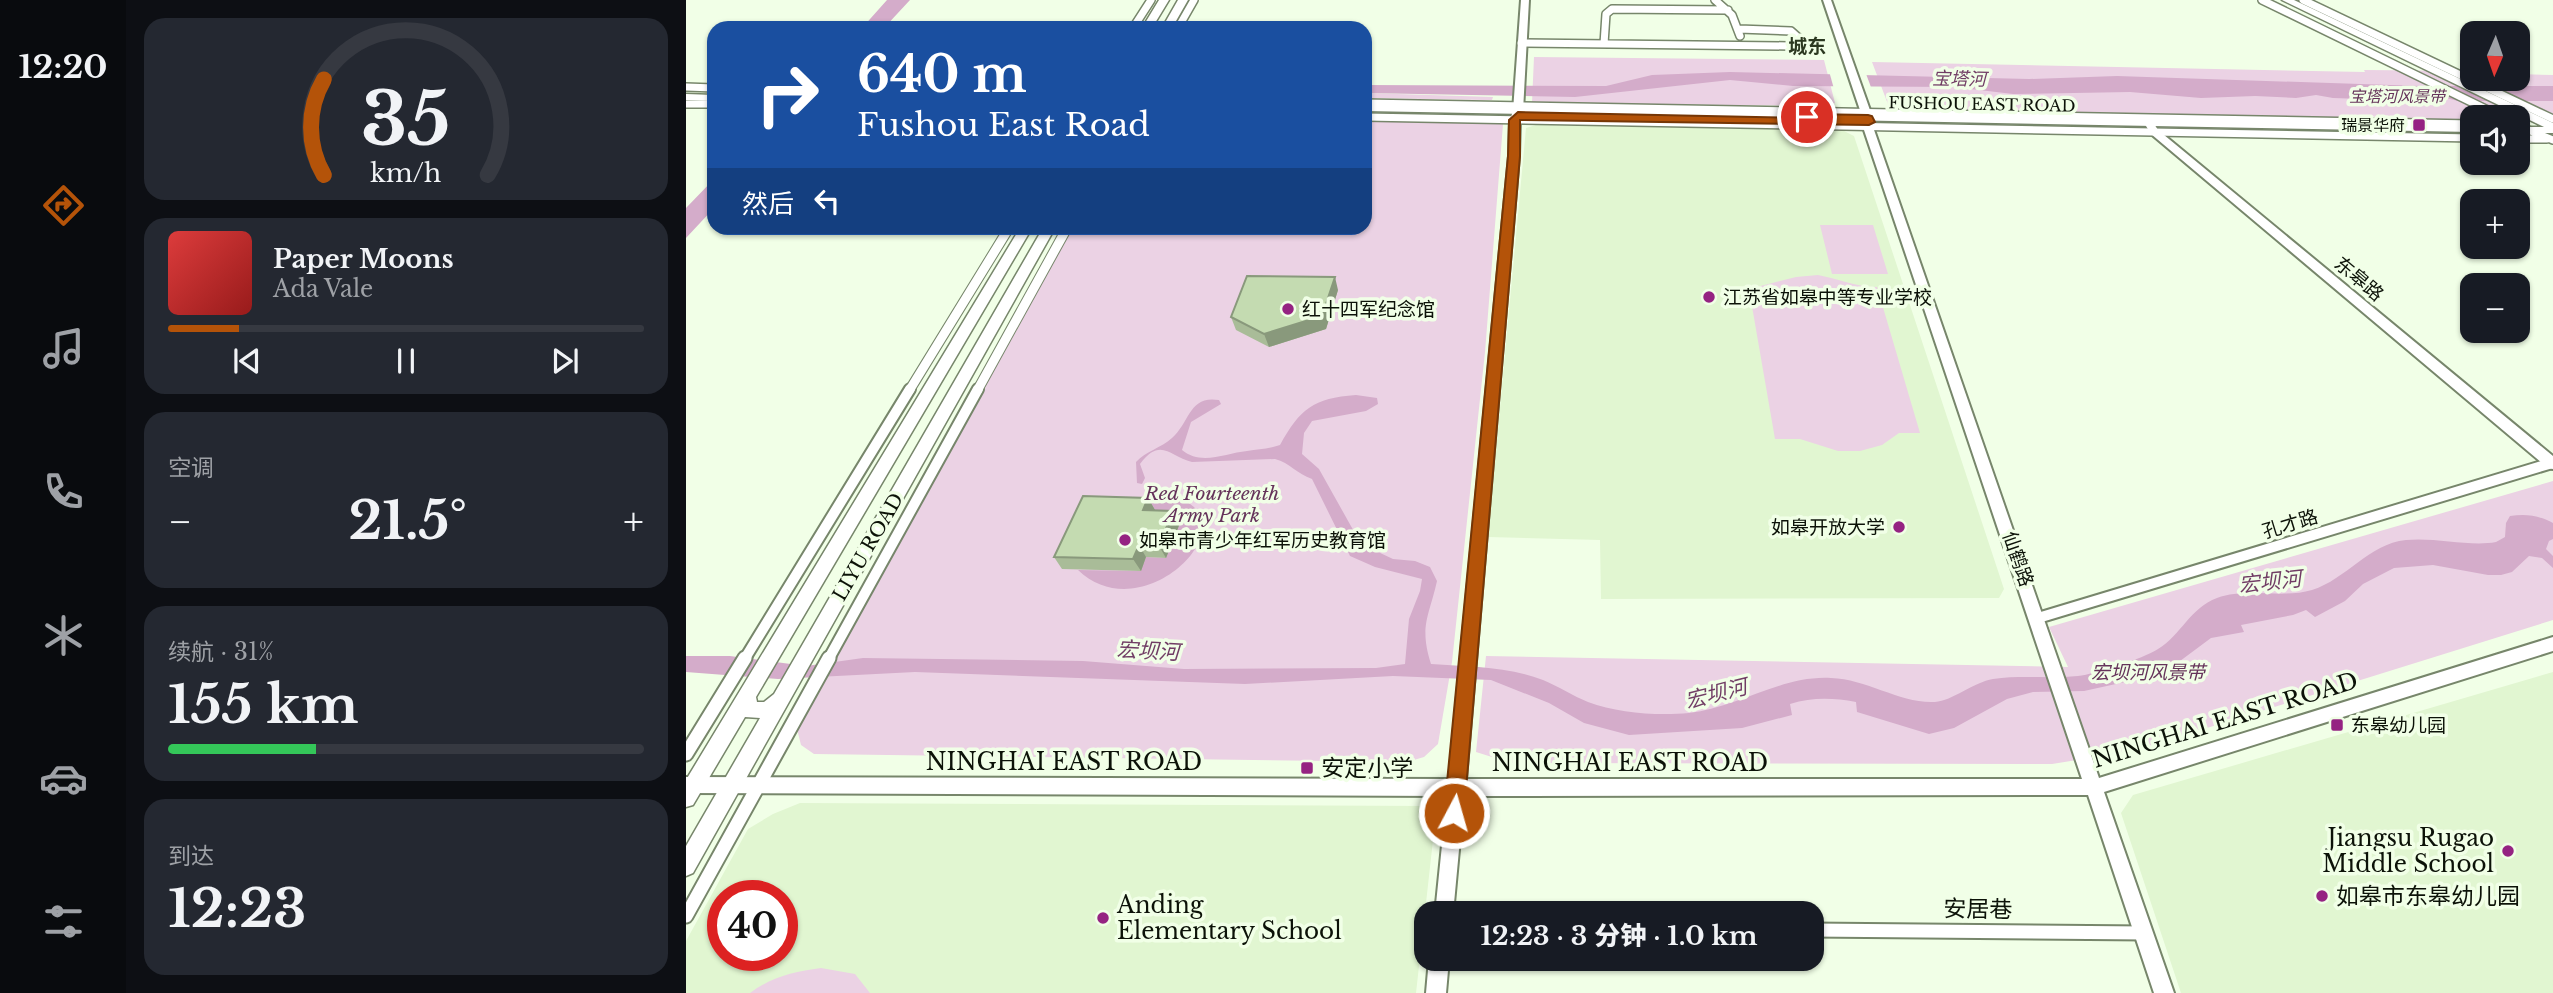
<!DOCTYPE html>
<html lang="zh">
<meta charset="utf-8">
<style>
:root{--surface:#171b24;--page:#242831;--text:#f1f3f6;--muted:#9ea1a6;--line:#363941;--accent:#b45309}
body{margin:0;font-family:"Libre Baskerville","Noto Sans SC",serif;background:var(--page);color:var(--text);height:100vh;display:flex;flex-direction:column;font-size:26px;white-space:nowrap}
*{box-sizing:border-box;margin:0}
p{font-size:23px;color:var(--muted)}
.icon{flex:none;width:38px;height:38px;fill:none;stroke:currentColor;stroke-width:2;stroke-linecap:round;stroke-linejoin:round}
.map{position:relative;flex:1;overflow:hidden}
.side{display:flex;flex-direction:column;gap:18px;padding:18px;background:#0d0f14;width:560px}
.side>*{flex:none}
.top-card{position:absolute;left:21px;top:21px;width:665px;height:214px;border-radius:21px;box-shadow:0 2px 5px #0004;background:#1a4fa0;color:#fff;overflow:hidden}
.needle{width:46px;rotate:182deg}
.buttons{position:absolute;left:1774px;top:21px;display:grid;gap:14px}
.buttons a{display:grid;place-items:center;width:70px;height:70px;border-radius:14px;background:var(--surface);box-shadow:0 2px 5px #0004;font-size:35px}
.speed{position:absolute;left:21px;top:880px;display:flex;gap:14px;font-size:35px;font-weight:700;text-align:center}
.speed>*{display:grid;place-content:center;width:91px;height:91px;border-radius:50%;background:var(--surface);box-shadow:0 2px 5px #0004;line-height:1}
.speed .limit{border:10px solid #d22;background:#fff;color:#111}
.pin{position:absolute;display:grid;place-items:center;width:60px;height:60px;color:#fff;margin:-30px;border:4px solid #fff;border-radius:50%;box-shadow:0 2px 7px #0007}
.me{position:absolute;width:77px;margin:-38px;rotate:6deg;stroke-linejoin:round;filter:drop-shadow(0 0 5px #0008)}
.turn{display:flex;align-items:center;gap:24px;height:147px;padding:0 35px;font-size:32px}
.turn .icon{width:91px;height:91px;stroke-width:2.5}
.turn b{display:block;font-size:49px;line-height:60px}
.then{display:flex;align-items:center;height:66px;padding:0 35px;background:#0003;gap:14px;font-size:26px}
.big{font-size:52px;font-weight:800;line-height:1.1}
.side .tile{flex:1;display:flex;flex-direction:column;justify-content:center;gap:10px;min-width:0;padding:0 24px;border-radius:21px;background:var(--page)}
.side .dial{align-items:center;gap:0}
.dial svg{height:182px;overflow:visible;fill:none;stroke:var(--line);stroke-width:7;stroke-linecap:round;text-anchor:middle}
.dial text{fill:var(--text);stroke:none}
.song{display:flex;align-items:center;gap:21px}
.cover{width:84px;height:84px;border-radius:10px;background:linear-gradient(135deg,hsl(0 70% 55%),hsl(0 70% 35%))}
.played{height:7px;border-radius:4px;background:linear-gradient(90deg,var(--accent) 15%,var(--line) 15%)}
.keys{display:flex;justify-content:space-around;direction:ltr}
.heat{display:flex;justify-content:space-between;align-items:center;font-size:38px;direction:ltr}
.charge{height:10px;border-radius:5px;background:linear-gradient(90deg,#34c759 31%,var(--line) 0)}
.trip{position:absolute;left:728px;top:901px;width:410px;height:70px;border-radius:21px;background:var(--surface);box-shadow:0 2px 5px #0004;font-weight:800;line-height:70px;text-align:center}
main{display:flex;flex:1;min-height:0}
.tab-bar{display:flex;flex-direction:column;width:126px;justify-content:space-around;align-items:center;background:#090b0e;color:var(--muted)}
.tab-bar .icon{width:49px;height:49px}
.tab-bar .current{color:var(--accent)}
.tab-bar b{font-size:32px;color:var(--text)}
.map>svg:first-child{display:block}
.built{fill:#e1f6d1;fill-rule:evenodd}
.green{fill:#ebd2e4}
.water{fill:#d4acca}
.pier{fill:#f1ffe7}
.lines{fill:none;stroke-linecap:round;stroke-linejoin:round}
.minor-far3-casing{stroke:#77866b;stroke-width:10}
.minor-far2-casing{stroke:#77866b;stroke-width:11}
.minor-far1-casing{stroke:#77866b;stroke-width:14}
.minor-casing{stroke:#77866b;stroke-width:17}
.tertiary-casing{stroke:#77866b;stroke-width:4}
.secondary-casing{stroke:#77866b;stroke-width:3}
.minor-far3{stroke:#fff;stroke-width:7}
.minor-far2{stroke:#fff;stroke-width:9}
.minor-far1{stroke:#fff;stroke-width:10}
.minor{stroke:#fff;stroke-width:13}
.tertiary{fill:#fff;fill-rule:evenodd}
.secondary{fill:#fff;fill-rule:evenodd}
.wall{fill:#a9bc98}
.shaded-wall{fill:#89997c}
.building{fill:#c4dbb1;stroke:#89997c;stroke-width:2}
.route{fill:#b45309;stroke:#753606;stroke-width:2}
.poi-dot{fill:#952382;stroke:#f1ffe7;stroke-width:2.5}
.labels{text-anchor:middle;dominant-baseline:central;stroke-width:7;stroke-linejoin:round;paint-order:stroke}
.far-park-label{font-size:16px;font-style:italic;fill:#65335a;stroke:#f1ffe7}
.far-street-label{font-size:16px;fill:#0c1208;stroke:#f1ffe7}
.far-poi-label{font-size:16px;fill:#0c1208;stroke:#f1ffe7;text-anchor:end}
.far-water-label{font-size:18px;font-style:italic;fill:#713d65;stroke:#f1ffe7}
.far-quarter-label{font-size:19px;font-weight:bold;fill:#2b3820;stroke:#f1ffe7}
.street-label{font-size:19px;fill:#0c1208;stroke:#f1ffe7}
.poi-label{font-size:19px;fill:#0c1208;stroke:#f1ffe7;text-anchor:start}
.park-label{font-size:19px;font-style:italic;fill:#65335a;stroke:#f1ffe7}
.water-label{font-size:21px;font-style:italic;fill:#713d65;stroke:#f1ffe7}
.near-street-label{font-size:23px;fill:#0c1208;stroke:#f1ffe7}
.near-poi-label{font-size:23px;fill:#0c1208;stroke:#f1ffe7;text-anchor:start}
</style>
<main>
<nav class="tab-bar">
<b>12:20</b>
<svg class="icon current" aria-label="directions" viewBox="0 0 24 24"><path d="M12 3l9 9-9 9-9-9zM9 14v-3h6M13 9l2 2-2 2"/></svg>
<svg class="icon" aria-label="music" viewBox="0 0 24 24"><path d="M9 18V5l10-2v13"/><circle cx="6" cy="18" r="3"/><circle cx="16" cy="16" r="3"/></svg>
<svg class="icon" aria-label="phone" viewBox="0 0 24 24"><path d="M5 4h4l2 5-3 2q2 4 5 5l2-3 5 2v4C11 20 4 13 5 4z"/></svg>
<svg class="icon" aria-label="climate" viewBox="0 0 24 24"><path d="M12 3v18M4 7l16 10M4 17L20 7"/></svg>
<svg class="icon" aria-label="car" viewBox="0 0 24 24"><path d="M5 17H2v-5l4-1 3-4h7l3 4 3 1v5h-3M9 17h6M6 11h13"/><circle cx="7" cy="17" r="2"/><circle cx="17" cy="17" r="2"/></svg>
<svg class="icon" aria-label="filters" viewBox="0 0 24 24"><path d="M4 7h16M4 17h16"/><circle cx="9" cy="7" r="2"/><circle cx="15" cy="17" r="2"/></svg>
</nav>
<section class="side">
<div class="tile dial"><svg viewBox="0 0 100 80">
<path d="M14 69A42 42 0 1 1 86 69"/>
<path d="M14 69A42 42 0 0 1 14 27" stroke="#b45309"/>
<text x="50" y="56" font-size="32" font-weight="700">35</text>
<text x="50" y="72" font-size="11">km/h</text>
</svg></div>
<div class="tile">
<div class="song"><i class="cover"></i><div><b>Paper Moons</b><p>Ada Vale</p></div></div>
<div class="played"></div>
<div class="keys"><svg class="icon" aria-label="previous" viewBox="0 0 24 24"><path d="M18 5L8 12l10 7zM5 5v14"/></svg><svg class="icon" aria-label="pause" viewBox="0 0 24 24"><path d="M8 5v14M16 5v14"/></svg><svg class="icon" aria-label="next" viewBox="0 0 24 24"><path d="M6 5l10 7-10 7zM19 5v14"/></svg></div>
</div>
<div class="tile"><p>空调</p>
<div class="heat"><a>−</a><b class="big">21.5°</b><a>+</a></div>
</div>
<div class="tile"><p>续航 · 31%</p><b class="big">155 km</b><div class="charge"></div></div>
<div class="tile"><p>到达</p><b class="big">12:23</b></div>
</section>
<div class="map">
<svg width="1867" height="993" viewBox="0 0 1867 993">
<rect width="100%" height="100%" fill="#f1ffe7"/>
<!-- built -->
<path class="built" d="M 850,125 L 1158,131 L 1168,136 L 1318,589 L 1313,598 L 915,599 L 914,540 L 802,537 L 840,128 Z
M 1867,672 L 1867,993 L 1495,993 L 1435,813 L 1447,795 Z
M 114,803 L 741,806 L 749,822 L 730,993 L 0,993 L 0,941 L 62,829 L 87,814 ZM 37,896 L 96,896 L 96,956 L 37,956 Z"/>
<!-- green -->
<path class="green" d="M 848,57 L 1138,60 L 1149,103 L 1137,106 L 846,103 Z
M 1186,62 L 1679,72 L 1678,70 L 1787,71 L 1787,79 L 1832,79 L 1832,74 L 1867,75 L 1867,116 L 1858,113 L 1800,113 L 1802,117 L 1787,117 L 1787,122 L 1402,115 L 1203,107 Z
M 679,93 L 807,97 L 806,100 L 798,100 L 679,98 Z
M 679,121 L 817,124 L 799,352 L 766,662 L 752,744 L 738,757 L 721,762 L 128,754 L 115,745 L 111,729 L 386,228 L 679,228 Z
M 1134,225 L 1187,225 L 1202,274 L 1146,274 Z
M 1132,275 C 1153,279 1170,287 1191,287 L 1234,433 L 1213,433 L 1196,445 L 1174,451 L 1152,451 L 1114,439 L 1089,439 L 1063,289 L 1110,277 Z
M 1867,481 L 1867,620 L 1447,751 L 1366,764 L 825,763 L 790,752 L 800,656 L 1382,667 L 1363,627 Z
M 135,968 L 169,974 L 184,993 L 64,993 C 87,976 108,972 135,968 Z"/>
<!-- water -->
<path class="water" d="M 201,0 L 224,0 L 198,28 L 176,28 Z
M 1044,72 L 1343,79 L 1431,76 L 1734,86 L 1867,86 L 1867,101 L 1772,101 L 1760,98 L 1735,101 L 1647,98 L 1630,95 L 1610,98 L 1569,96 L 1515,98 L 1444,92 L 1327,94 L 1268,87 L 1107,86 L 1044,80 L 889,97 L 679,93 L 679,85 L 920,86 L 966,75 Z
M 28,179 L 28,208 L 0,238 L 0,208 Z
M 670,395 L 691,398 L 692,404 L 680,411 L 626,421 L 618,433 L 616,454 L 633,469 L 675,544 L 707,559 L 729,561 L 744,567 L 751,581 C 743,617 733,626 745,664 C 783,667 820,666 857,680 C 872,686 887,696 902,702 C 932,713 971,716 1003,713 C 1051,708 1096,675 1145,678 C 1181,679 1215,704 1249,702 C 1266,701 1288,682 1307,679 C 1335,675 1364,679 1392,676 C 1410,674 1456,659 1472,649 C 1495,635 1504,608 1531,598 C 1561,587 1596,599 1626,590 C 1661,579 1682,544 1720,540 C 1749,537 1784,547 1810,542 L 1819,537 L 1820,523 L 1824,516 C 1840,514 1852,515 1867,523 L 1867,539 L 1863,541 L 1860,549 L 1867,556 L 1867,568 L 1856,558 L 1843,556 L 1826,572 L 1815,575 L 1802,575 L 1747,565 L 1708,568 L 1677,584 L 1659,601 L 1629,617 L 1620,610 L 1607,615 L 1555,625 L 1558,632 L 1525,638 L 1490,664 L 1439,682 L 1398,691 L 1347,692 L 1321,699 L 1268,728 L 1243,734 L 1171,712 L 1170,702 C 1147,698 1127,697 1104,704 L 1106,715 L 1056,728 L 943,735 L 898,723 L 863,703 L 805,680 L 707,676 L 559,684 L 229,672 L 92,679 L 0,672 L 0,656 L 44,656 L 120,666 L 177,658 L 397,661 L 498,669 L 690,668 L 719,664 L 723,619 L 734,591 L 736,579 L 689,567 L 664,556 L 626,479 C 611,474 604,463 589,459 L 506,462 C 484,457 475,436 454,464 L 459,478 L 456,484 L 451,483 L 450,462 C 460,451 475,448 486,438 C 504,422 503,395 533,400 L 535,404 L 505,422 L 496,450 C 515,466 540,453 561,451 C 573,449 582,449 594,445 C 614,409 627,398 670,395 Z
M 469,494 C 584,502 463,638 392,570 L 454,571 L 460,557 L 480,558 L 464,522 L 434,502 Z"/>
<!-- pier -->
<path class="pier" d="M 1143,71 L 1179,71 L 1186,90 L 1148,89 Z"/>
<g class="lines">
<defs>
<path id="minor-far3" d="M 1029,0 L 1046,15 L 1054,36
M 1576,0 L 1816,117
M 1617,0 L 1867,119
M 447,28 L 465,0
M 492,28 L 508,0
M 835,43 L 1104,46 L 1112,44 L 1114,39 L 1105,31 L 1053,29
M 918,44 L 920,14 L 926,9 L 1042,10
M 0,87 L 28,88
M 679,103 L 1787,124
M 0,104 L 28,104
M 679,117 L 1787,138
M 1832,126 L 1867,140
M 1832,139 L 1861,139"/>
<path id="minor-far2" d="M 223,391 L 323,228
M 291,391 L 381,228"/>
<path id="minor-far1" d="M 1352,618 L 1866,463
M 58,660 L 224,389
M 142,660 L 292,389"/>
<path id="minor" d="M 0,754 L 59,658
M 0,916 L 143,658
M 1125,930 L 1459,933"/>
<path id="tertiary" d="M 835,0 L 843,0 L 837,111 L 834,120 L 833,156 L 780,779 L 1396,779 L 1177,127 L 1175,113 L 1137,0 L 1145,0 L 1185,113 L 1187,127 L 1413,778 L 1867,637 L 1867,651 L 1418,792 L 1488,993 L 1468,993 L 1402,795 L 778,796 L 767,914 L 749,914 L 761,796 L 0,793 L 0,777 L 763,779 L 823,156 L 824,120 L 827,111 Z
M 1457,116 L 1463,116 L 1472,130 L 1867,456 L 1867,469 L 1862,468 L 1465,134 L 1455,118 Z
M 743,959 L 763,959 L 760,993 L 740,993 Z"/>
<path id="secondary" d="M 473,0 L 483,0 L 466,28 L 456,28 Z
M 492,0 L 502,0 L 486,28 L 476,28 Z
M 1596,0 L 1608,0 L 1867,123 L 1867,133 L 1832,133 L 1832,127 L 1858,127 Z
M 0,94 L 28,95 L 28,101 L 0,100 Z
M 679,105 L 1787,126 L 1787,132 L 679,111 Z
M 334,228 L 346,228 L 70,697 L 71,702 L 78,702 L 88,694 L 357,228 L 369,228 L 7,873 L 0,876 L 0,846 L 74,718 L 59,717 L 7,805 L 0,807 L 0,780 Z"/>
</defs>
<!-- minor-far3 casing -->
<use href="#minor-far3" class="minor-far3-casing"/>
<!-- minor-far2 casing -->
<use href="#minor-far2" class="minor-far2-casing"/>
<!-- minor-far1 casing -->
<use href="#minor-far1" class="minor-far1-casing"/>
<!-- minor casing -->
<use href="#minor" class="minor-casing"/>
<!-- tertiary casing -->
<use href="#tertiary" class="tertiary-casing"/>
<!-- secondary casing -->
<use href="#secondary" class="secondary-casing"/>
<!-- minor-far3 -->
<use href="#minor-far3" class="minor-far3"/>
<!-- minor-far2 -->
<use href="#minor-far2" class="minor-far2"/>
<!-- minor-far1 -->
<use href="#minor-far1" class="minor-far1"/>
<!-- minor -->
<use href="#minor" class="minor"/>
<!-- tertiary -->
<use href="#tertiary" class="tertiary"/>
<!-- secondary -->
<use href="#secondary" class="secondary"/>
</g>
<!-- wall -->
<path class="wall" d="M 652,290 L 640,329 L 583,347 L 550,330 L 545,317 Z
M 462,498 L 469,510 L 487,511 L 494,523 L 480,558 L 460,557 L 455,571 L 376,569 L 368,557 Z"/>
<!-- shaded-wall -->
<path class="shaded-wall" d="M 649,277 L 652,290 L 640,329 L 583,347 L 578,334 Z
M 462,498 L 469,510 L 457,510 Z
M 487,511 L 494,523 L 480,558 L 473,546 Z
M 453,545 L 460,557 L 455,571 L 447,559 Z"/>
<!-- building -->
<path class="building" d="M 561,276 L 649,277 L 636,316 L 578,334 L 545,317 Z
M 397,496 L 462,498 L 457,510 L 487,511 L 473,546 L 453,545 L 447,559 L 368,557 Z"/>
<!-- route -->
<path class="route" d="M 832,112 L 1116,118 L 1121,114 L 1182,115 L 1186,116 L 1189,122 L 1183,125 L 834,120 L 834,156 L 778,813 L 775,820 L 768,823 L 761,820 L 758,813 L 822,156 L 823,120 Z"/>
<!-- markers -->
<g class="poi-dot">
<rect x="1726" y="118" width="14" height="14" rx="3.5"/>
<circle cx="1023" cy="297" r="7"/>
<circle cx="602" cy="309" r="7"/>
<circle cx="1213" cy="527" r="7"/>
<circle cx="439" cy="540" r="7"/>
<rect x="1644" y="718" width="14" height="14" rx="3.5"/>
<rect x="614" y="761" width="14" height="14" rx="3.5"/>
<circle cx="1822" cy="851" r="7"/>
<circle cx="1636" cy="896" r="7"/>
<circle cx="417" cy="918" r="7"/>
</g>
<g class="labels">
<!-- far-park labels -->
<g class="far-park-label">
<text x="1711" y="96">宝塔河风景带</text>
</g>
<!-- far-street labels -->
<g class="far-street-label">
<text transform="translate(1296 104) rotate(1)">FUSHOU EAST ROAD</text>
</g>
<!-- far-poi labels -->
<g class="far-poi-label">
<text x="1719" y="125">瑞景华府</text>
</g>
<!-- far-water labels -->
<g class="far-water-label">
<text transform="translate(1273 79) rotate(1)">宝塔河</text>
</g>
<!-- far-quarter labels -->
<g class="far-quarter-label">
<text x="1121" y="46">城东</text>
</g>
<!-- street labels -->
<g class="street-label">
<text transform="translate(1673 279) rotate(40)">东皋路</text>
<text transform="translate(1604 524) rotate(-17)">孔才路</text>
<text transform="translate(182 547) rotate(-60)">LIYU ROAD</text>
<text transform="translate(1332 559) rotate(71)">仙鹤路</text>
</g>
<!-- poi labels -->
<g class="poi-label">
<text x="1037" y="297">江苏省如皋中等专业学校</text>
<text x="616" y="309">红十四军纪念馆</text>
<text x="1199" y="527" text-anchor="end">如皋开放大学</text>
<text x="453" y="540">如皋市青少年红军历史教育馆</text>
<text x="1665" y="725">东皋幼儿园</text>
</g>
<!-- park labels -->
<g class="park-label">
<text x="526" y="493">Red Fourteenth<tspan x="526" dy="22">Army Park</tspan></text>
<text x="1462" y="672">宏坝河风景带</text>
</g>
<!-- water labels -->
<g class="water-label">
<text transform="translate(1584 582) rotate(-6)">宏坝河</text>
<text transform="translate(462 651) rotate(3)">宏坝河</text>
<text transform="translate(1030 694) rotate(-14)">宏坝河</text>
</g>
<!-- near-street labels -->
<g class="near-street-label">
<text transform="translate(1539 720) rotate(-17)">NINGHAI EAST ROAD</text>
<text x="378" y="762">NINGHAI EAST ROAD</text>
<text x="944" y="763">NINGHAI EAST ROAD</text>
<text transform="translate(1292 909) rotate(1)">安居巷</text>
</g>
<!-- near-poi labels -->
<g class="near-poi-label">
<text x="635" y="768">安定小学</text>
<text x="1808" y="838" text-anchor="end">Jiangsu Rugao<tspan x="1808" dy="26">Middle School</tspan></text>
<text x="1650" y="896">如皋市东皋幼儿园</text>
<text x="431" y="905">Anding<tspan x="431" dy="26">Elementary School</tspan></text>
</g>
</g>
</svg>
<div class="buttons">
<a><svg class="needle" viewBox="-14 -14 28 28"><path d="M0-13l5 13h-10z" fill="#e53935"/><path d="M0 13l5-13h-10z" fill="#9ea1a6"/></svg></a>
<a><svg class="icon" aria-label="sound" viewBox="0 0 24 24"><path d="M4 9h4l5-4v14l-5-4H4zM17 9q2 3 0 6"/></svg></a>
<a>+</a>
<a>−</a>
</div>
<div class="speed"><div class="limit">40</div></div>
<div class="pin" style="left:1121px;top:117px;background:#d93025"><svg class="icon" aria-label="arrive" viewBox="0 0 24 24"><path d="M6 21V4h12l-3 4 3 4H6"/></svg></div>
<svg class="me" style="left:768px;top:813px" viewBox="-20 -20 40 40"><circle r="17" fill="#b45309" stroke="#fff" stroke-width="3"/><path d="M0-11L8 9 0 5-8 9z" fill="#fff"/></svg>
<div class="trip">12:23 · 3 分钟 · 1.0 km</div>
<div class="top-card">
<div class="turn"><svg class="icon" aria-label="right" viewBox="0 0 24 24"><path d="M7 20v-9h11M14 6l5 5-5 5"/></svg><div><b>640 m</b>Fushou East Road</div></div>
<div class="then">然后<svg class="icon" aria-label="left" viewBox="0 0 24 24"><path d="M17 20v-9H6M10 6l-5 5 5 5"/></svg></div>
</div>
</div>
</main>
